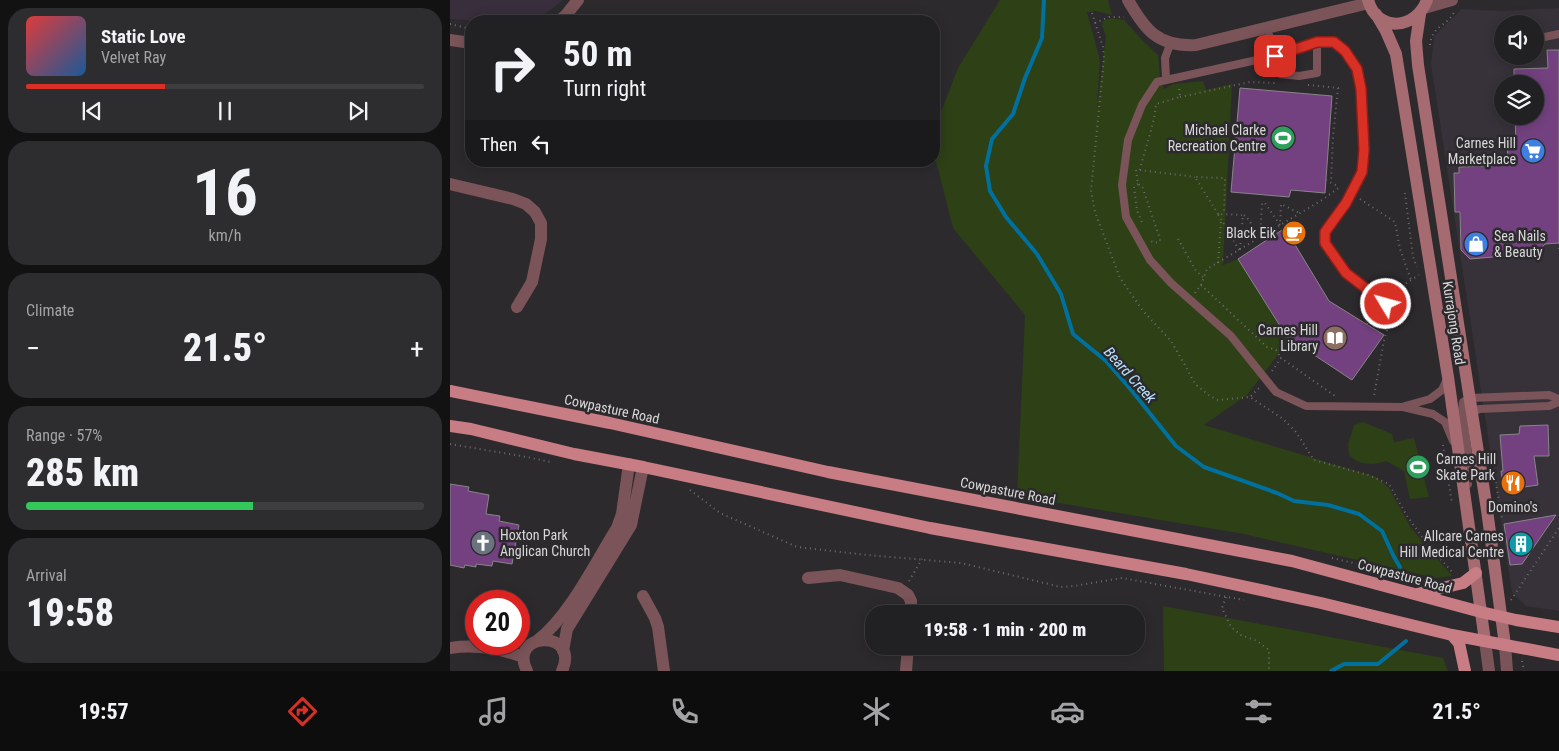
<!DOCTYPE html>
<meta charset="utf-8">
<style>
:root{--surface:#212022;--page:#2d2d2f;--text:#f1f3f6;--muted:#a2a3a5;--line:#3e3e40;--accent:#d93025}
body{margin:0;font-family:"Roboto Condensed",sans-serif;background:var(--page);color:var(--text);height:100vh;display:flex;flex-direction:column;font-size:19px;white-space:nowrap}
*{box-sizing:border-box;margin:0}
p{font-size:16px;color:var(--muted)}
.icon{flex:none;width:28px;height:28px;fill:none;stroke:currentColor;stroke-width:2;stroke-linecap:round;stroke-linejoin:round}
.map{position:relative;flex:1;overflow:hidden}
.details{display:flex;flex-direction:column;gap:8px;padding:8px;background:#121213;width:450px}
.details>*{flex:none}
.guide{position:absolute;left:15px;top:15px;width:475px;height:152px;border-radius:20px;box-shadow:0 2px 12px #0003,0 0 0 1px var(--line);background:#212022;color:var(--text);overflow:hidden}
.fabs{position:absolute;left:1044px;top:15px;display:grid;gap:10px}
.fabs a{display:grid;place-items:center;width:50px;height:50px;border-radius:50%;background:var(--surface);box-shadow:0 2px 12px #0003,0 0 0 1px var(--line);font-size:25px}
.speed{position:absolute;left:15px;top:590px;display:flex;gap:10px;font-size:25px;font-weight:700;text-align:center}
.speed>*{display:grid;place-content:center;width:65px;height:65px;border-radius:50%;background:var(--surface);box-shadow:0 2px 12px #0003,0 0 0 1px var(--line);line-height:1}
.speed .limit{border:8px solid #d22;background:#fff;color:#111}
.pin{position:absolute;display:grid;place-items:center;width:42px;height:42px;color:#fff;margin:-21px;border-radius:10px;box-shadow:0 2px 8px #0006}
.me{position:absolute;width:55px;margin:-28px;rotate:307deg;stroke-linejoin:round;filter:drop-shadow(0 0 4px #0008)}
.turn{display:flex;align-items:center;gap:18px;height:105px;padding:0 15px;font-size:22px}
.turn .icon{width:65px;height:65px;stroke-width:2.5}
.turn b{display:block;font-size:35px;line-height:42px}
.then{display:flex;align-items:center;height:48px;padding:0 15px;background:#0003;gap:10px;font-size:19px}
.big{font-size:38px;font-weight:800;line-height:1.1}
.details .card{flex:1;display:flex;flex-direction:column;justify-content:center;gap:8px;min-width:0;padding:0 18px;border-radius:20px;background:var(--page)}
.details .dial{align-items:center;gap:0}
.dial b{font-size:65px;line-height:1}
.song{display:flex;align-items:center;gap:15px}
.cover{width:60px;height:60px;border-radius:8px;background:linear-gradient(135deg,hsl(0 70% 55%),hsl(210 70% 35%))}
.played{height:5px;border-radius:2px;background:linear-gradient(90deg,var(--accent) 35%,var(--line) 35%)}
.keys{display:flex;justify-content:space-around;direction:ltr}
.heat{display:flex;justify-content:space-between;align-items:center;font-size:28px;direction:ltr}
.charge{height:8px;border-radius:4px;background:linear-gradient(90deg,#34c759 57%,var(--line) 0)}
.trip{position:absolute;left:415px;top:605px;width:280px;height:50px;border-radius:20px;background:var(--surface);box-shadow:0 2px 12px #0003,0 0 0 1px var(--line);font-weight:800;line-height:50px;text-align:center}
.tab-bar{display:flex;height:80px;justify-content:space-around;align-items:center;background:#0d0d0e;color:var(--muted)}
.tab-bar .icon{width:35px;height:35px}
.tab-bar .active{color:var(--accent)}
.tab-bar b{font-size:22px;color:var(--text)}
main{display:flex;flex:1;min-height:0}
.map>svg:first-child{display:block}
.built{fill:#373139;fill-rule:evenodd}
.education{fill:#392e3c}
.green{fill:#2d4016}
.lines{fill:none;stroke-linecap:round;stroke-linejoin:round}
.stream{stroke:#00709f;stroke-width:4}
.building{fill:#73417f;stroke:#888589}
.path{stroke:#6e6c6f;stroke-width:2;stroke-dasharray:1 4;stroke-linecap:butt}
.service{stroke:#7a5458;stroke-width:8}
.minor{stroke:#7a5458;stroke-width:12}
.tertiary{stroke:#7a5458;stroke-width:12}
.secondary{stroke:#a66b71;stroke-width:12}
.primary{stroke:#c87c84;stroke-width:12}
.route-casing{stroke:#8d1f18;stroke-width:12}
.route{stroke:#d93025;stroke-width:9}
.labels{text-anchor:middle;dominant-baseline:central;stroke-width:5;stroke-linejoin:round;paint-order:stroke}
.poi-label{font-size:14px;fill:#d8d7d9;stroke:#2c2a2d;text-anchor:end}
.street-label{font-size:14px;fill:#d8d7d9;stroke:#2c2a2d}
.water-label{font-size:15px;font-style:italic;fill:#b8e2fc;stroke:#2c2a2d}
</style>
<main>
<section class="details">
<div class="card">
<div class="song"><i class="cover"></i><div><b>Static Love</b><p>Velvet Ray</p></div></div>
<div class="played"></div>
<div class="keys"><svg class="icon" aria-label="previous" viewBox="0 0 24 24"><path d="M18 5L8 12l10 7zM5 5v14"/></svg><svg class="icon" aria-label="pause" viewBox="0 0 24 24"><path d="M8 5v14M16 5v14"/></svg><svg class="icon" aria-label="next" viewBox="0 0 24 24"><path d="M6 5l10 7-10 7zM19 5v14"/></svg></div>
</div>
<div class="card dial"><b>16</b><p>km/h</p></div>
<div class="card"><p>Climate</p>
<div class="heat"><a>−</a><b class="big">21.5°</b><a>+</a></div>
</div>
<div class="card"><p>Range · 57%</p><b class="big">285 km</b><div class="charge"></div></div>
<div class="card"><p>Arrival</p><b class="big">19:58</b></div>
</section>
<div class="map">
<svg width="1109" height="671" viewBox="0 0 1109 671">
<rect width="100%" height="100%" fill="#2c2a2d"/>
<!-- built -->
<path class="built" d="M 1109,8 L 1109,611 L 1076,606 L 1062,593 L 981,64 L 984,36 L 1012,9 L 1051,11 ZM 1052,24 L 1085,24 L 1085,56 L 1052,56 ZM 1052,84 L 1085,84 L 1085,116 L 1052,116 Z"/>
<!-- education -->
<path class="education" d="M 0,0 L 113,0 L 95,14 L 78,21 L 28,21 L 0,19 Z"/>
<!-- green -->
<path class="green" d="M 550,0 L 658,0 L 662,15 L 646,11 L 637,12 L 650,60 L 647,108 L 656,36 L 652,26 L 653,21 L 662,18 L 674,20 L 692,40 L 708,55 L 710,77 L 714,89 L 723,84 L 753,81 L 756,90 L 782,84 L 773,265 L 788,259 L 840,339 L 797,395 L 754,425 L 926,477 L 939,488 L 961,528 L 1002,576 L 986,578 L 794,534 L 567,496 L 575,315 L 503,228 L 484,153 L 484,130 L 508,68 Z
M 913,422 L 942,434 L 944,442 L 964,438 L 979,497 L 960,499 L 954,471 L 936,461 C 924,466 909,465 899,455 L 898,444 L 904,425 Z
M 713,606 L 993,658 L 998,671 L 714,671 Z"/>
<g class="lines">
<!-- stream -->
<path class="stream" d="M 594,0 L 592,38 L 575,78 L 563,114 L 542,139 L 536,166 L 540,191 L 556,217 L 587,254 L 611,294 L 623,334 L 656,361 L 682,391 L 726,446 L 754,467 L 827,493 L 844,501 L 878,505 L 909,514 L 932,531 L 944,557 L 950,567
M 881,671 L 894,664 L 928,664 L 956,641"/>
</g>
<!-- building -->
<path class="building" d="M 1097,50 L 1109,50 L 1109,243 L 1095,244 L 1088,252 L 1080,252 L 1075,257 L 1055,258 L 1054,256 L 1020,259 L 1011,250 L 1010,212 L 1005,212 L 1004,173 L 1009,173 L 1009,167 L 1035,166 L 1035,160 L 1058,159 L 1057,142 L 1066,142 L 1065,116 L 1085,116 L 1085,84 L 1064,84 L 1064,69 L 1098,68 Z
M 790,88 L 882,96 L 875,193 L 841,190 L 839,197 L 781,192 Z
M 835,228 L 879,301 L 934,335 L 902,380 L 837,337 L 788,259 Z
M 1098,425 L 1099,456 L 1084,456 L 1088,485 L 1054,490 L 1051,471 L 1053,471 L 1050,435 L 1069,434 L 1070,426 Z
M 0,484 L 19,487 L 18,491 L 39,495 L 36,514 L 50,516 L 49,521 L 69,525 L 62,564 L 43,561 L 42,566 L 26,564 L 26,567 L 15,565 L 14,568 L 0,565 Z
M 1106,515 L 1072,564 L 1060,565 L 1054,524 Z"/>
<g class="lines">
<!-- path -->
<path class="path" d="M 642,13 L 653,47 L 654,58 L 641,191 L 645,212 L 670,278 L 693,311 L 721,341 L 736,367 L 745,384 L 760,396 L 768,400 L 800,397 L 833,419 L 846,432 L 864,460 L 918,475 L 939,484 L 957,516 L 978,545 L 1003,573
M 645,23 L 659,17 L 674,17
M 0,24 L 21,29
M 980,45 C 982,25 997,27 1004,12
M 858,85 L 888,88 L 883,136 L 881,182
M 730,97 L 800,82 L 826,83
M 686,170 L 688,184 L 692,186 L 710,239 L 710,241 L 705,243 L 701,241
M 690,170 C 695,147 704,127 706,104 L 730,97 L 729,86
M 690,170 L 745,177
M 876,180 L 889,187
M 688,184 L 684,187 L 687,210 L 693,225
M 955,193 L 963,257 L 967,267
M 910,199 L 945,222 L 950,249 L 961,280
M 768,214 L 745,177 L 775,178 L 774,214
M 728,239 L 746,271 L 753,277
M 1109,243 L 1109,251
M 790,249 L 793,215 L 796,216 L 810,237 L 812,203 L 815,203 L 830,225 L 831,204 L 849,213
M 789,250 L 768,214 L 792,215
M 768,263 L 771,221
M 751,285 L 757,269 L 872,200 L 890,187
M 745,293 L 751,285 L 817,347 L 826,350 L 831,358
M 939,294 L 969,275
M 924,315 L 937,330 L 934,340 L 924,396
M 917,324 L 927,310
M 822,371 L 831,358 L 885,396
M 801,396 L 810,387
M 0,444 L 77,457 L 101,462
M 993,445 L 1002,504
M 1045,477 L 1052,519
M 240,490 L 270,513 L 347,547 L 417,555 L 511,563 L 611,587 L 624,586 L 672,578 L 794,600
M 882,558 L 972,579
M 459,581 L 472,559
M 776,597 L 772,608 L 781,627 L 791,635 L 807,641 L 819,650 L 819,671
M 1061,600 L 1109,528
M 1072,661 L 1074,671"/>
<!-- service -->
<path class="service" d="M 817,28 L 830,74 L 849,76 L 867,73 L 867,42
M 1085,39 L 1109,34
M 716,79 L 715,58 L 721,42
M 936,304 L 896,273 L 875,243 L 875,233 L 896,203 L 912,172 L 914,150 L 911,89 L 907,69 L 895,51 L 884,42 L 867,42 L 825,56 L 707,82 L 692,105 L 678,140 L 672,185 L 676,217 L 700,260 L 721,283 L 781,336 L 826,392 L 856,406 L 953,407 L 983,414 L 995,422 L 1003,441
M 955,406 L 980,399 L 992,390 L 997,379
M 1022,413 L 1029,409 L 1099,406 L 1109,402
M 1018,484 L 1018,453 L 1012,410 L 1013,402 L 1020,398 L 1099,395 L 1109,399"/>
<!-- minor -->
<path class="minor" d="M 0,184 L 63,199 L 76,204 L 85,212 L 91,223 L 91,239 L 82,282 L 67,307
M 358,578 L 390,575 L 448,588 L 458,595 L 461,601 L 461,614
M 193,596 L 205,618 L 208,627 L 214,671
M 456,671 L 458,646"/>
<!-- tertiary -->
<path class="tertiary" d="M 678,0 C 695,30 708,47 746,45 L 919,3
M 974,8 L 1002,0
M 109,21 L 116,15 L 128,0
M 0,40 L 21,43
M 88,640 C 120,615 145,563 167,528 L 172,514 L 179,464
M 1035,641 L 1039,671
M 1055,645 L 1057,671
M 0,648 C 26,644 49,648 73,657
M 113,651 L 117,629 L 181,525 L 193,467
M 77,671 C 57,631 131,629 112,671"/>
<!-- secondary -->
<path class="secondary" d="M 918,0 C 927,33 966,30 977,0
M 926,14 L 936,31 L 946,54 L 998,377 L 1035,641
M 970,14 L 966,41 L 968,65 L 1037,510 L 1055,645"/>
<!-- primary -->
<path class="primary" d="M 0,391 L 160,423 L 378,472 L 842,561 L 1031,612 L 1066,620 L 1109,627
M 0,426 L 21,429 L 124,454 L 193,467 L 480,528 L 736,574 L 871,603 L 1002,635 L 1109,655
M 967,594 L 1013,583 L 1026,573
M 1002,635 L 1009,643 L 1015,671"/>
</g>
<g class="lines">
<defs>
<path id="route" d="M 825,56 L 867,42 L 884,42 L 895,51 L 907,69 L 911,89 L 914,150 L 912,172 L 896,203 L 875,232 L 875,243 L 896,273 L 936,304"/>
</defs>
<!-- route casing -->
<use href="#route" class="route-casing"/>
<!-- route -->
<use href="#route" class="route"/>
</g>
<!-- icons -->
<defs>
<symbol id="stadium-disc" viewBox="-11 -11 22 22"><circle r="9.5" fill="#2e9e5b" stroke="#2c2a2d"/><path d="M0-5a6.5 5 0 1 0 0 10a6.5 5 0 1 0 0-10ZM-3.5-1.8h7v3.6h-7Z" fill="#fff"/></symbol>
<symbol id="supermarket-disc" viewBox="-11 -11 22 22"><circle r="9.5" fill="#3f7fe0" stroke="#2c2a2d"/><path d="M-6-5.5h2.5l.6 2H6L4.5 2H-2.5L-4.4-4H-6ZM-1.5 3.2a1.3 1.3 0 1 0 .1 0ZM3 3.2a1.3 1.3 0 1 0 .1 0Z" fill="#fff"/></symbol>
<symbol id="cafe-disc" viewBox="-11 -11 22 22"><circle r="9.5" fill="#e8710a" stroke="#2c2a2d"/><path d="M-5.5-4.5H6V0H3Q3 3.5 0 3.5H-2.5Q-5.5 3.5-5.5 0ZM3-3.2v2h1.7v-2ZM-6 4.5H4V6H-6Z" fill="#fff"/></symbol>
<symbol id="shop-disc" viewBox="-11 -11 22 22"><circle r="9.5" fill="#3f7fe0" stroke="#2c2a2d"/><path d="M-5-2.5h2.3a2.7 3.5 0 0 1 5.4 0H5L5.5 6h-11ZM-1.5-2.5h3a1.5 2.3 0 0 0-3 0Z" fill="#fff"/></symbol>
<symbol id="library-disc" viewBox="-11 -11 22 22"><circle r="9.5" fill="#8d6e63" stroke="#2c2a2d"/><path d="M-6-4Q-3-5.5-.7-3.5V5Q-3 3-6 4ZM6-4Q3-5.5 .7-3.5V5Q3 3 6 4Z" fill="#fff"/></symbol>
<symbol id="restaurant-disc" viewBox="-11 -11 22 22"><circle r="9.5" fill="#e8710a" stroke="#2c2a2d"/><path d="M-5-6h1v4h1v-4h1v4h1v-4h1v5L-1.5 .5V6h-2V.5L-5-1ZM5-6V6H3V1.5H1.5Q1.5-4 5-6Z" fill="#fff"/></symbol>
<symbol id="church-disc" viewBox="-11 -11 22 22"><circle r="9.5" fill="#6b7280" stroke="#2c2a2d"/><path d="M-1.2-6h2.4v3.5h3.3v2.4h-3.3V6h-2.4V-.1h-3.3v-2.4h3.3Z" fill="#fff"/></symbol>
<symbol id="building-disc" viewBox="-11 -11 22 22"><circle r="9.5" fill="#0f9aa8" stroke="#2c2a2d"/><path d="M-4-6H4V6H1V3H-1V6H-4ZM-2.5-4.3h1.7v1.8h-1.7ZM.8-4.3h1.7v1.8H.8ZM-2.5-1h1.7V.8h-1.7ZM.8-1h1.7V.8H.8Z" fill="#fff"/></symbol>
</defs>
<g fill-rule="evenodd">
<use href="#stadium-disc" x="819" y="124" width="28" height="28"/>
<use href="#supermarket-disc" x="1069" y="137" width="28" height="28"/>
<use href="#cafe-disc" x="830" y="219" width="28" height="28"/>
<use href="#shop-disc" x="1012" y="230" width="28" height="28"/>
<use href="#library-disc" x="871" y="324" width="28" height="28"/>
<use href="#stadium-disc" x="954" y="453" width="28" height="28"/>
<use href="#restaurant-disc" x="1049" y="469" width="28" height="28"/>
<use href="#church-disc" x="19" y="529" width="28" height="28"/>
<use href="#building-disc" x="1057" y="530" width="28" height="28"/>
</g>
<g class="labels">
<!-- poi labels -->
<g class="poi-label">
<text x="816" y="130">Michael Clarke<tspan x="816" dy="16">Recreation Centre</tspan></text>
<text x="1066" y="143">Carnes Hill<tspan x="1066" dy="16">Marketplace</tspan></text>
<text x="826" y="233">Black Eik</text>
<text x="1044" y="236" text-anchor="start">Sea Nails<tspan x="1044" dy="16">&amp; Beauty</tspan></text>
<text x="868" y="330">Carnes Hill<tspan x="868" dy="16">Library</tspan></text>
<text x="986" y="459" text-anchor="start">Carnes Hill<tspan x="986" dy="16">Skate Park</tspan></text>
<text x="1063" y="507" text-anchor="middle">Domino's</text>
<text x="50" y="535" text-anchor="start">Hoxton Park<tspan x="50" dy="16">Anglican Church</tspan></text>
<text x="1054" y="536">Allcare Carnes<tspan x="1054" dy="16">Hill Medical Centre</tspan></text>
</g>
<!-- street labels -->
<g class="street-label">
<text transform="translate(1004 323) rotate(81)">Kurrajong Road</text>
<text transform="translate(162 409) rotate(12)">Cowpasture Road</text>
<text transform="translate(558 491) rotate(11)">Cowpasture Road</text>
<text transform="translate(955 576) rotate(15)">Cowpasture Road</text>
</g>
<!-- water labels -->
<g class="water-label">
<text transform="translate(680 375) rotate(48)">Beard Creek</text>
</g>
</g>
</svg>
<div class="fabs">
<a><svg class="icon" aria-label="sound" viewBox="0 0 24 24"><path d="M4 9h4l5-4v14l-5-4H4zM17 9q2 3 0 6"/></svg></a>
<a><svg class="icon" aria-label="layers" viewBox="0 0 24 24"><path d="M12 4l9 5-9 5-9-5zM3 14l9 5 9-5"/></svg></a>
</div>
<div class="speed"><div class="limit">20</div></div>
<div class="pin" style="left:825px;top:56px;background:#d93025"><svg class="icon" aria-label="arrive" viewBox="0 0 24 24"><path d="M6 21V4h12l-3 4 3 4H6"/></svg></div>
<svg class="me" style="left:936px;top:304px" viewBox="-20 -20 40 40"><circle r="17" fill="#d93025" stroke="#fff" stroke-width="3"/><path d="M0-11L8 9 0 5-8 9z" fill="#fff"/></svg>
<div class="trip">19:58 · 1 min · 200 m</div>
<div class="guide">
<div class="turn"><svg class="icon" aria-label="right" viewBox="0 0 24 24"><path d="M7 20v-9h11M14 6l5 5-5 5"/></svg><div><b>50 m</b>Turn right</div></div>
<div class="then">Then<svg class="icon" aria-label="left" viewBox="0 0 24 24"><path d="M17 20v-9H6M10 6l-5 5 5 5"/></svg></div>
</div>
</div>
</main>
<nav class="tab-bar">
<b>19:57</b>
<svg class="icon active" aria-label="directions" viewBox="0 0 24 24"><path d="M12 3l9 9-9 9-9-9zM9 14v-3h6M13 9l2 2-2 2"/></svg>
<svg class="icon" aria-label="music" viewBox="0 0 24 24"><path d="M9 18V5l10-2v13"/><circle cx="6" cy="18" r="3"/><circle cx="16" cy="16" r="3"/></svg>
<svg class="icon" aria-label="phone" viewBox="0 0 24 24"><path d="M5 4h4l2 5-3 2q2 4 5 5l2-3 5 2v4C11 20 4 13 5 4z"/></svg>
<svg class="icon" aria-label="climate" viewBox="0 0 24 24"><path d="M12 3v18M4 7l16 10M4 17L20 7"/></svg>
<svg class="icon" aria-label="car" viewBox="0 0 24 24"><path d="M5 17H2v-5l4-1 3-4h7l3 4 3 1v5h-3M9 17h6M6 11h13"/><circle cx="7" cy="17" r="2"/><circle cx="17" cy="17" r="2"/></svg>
<svg class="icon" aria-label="filters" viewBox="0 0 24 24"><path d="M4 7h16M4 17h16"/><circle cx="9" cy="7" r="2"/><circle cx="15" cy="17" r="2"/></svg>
<b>21.5°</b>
</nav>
